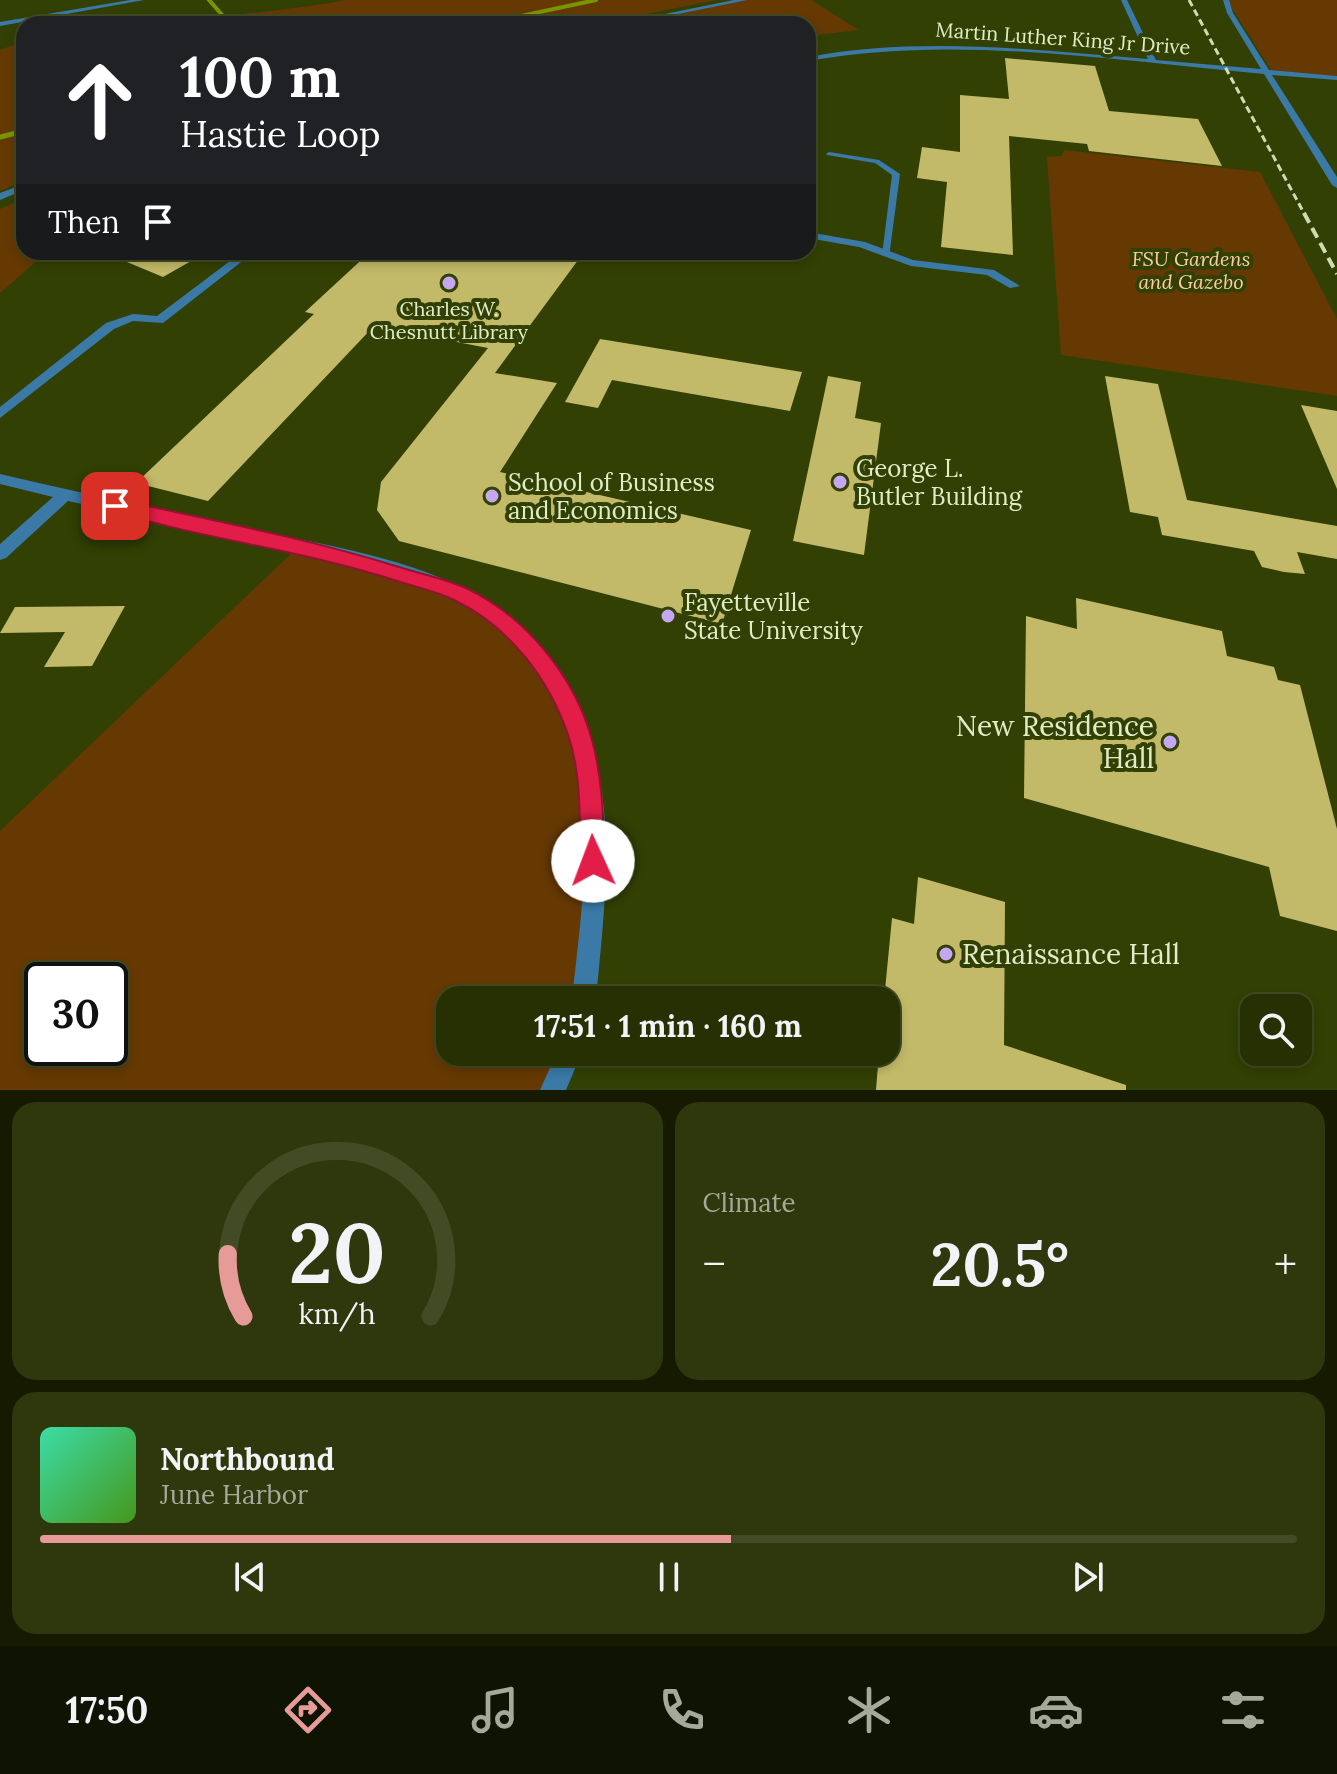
<!DOCTYPE html>
<meta charset="utf-8">
<style>
:root{--surface:#263002;--page:#2e380c;--text:#f1f3f6;--muted:#a4a999;--line:#424b24;--accent:#e69b98}
body{margin:0;font-family:Lora,serif;background:var(--page);color:var(--text);height:100vh;display:flex;flex-direction:column;font-size:30px;white-space:nowrap}
*{box-sizing:border-box;margin:0}
p{font-size:26px;color:var(--muted)}
.icon{flex:none;width:44px;height:44px;fill:none;stroke:currentColor;stroke-width:2;stroke-linecap:round;stroke-linejoin:round}
.map{position:relative;height:1090px;overflow:hidden}
.sheet{display:flex;flex-direction:column;gap:12px;padding:12px;background:#151a01;flex:1}
.sheet>*{flex:none}
.hud{position:absolute;left:16px;top:16px;width:800px;height:244px;border-radius:24px;box-shadow:0 4px 12px #0003,0 0 0 2px var(--line);background:#202124;color:#fff;overflow:hidden}
.buttons{position:absolute;left:1240px;top:994px;display:grid;gap:16px}
.buttons a{display:grid;place-items:center;width:72px;height:72px;border-radius:16px;background:var(--surface);box-shadow:0 4px 12px #0003,0 0 0 2px var(--line);font-size:40px}
.speed{position:absolute;left:24px;top:962px;display:flex;gap:16px;font-size:40px;font-weight:700;text-align:center}
.speed>*{display:grid;place-content:center;width:104px;height:104px;border-radius:50%;background:var(--surface);box-shadow:0 4px 12px #0003,0 0 0 2px var(--line);line-height:1}
.speed .limit{border:4px solid #111;border-radius:12px;background:#fff;color:#111}
.pin{position:absolute;display:grid;place-items:center;width:68px;height:68px;color:#fff;margin:-34px;border-radius:16px;box-shadow:0 4px 12px #0006}
.me{position:absolute;width:88px;margin:-44px;rotate:358deg;stroke-linejoin:round;filter:drop-shadow(0 0 6px #0008)}
.turn{display:flex;align-items:center;gap:28px;height:168px;padding:0 32px;font-size:36px}
.turn .icon{width:104px;height:104px;stroke-width:2.5}
.turn b{display:block;font-size:56px;line-height:68px}
.then{display:flex;align-items:center;height:76px;padding:0 32px;background:#0003;gap:16px;font-size:30px}
.big{font-size:60px;font-weight:700;line-height:1.1}
.sheet .tile{flex:1;display:flex;flex-direction:column;justify-content:center;gap:12px;min-width:0;padding:0 28px;border-radius:24px;background:var(--page)}
.sheet .dial{align-items:center;gap:0}
.dial svg{height:208px;overflow:visible;fill:none;stroke:var(--line);stroke-width:7;stroke-linecap:round;text-anchor:middle}
.dial text{fill:var(--text);stroke:none}
.song{display:flex;align-items:center;gap:24px}
.cover{width:96px;height:96px;border-radius:12px;background:linear-gradient(135deg,hsl(160 70% 55%),hsl(100 70% 35%))}
.played{height:8px;border-radius:4px;background:linear-gradient(90deg,var(--accent) 55%,var(--line) 55%)}
.keys{display:flex;justify-content:space-around;direction:ltr}
.heat{display:flex;justify-content:space-between;align-items:center;font-size:44px;direction:ltr}
.sheet .tiles{flex:1;display:grid;gap:12px;grid-template-columns:1fr 1fr}
.tile:last-child{grid-column:span 2}
.trip{position:absolute;left:436px;top:986px;width:464px;height:80px;border-radius:24px;background:var(--surface);box-shadow:0 4px 12px #0003,0 0 0 2px var(--line);font-weight:700;line-height:80px;text-align:center}
.tab-bar{display:flex;height:128px;justify-content:space-around;align-items:center;background:#0f1301;color:var(--muted)}
.tab-bar .icon{width:56px;height:56px}
.tab-bar .active{color:var(--accent)}
.tab-bar b{font-size:36px;color:var(--text)}
.map>svg:first-child{display:block}
.green{fill:#663903;fill-rule:evenodd}
.lines{fill:none;stroke-linecap:round;stroke-linejoin:round}
.stream-far1{stroke:#789601;stroke-width:4}
.stream{stroke:#789601;stroke-width:5}
.building{fill:#c3ba69}
.lane{fill:#3b7aa7;fill-rule:evenodd}
.street{fill:#3b7aa7;fill-rule:evenodd}
.rail-far1{stroke:#cedbb3;stroke-width:3;stroke-dasharray:7 4;stroke-linecap:butt}
.rail{stroke:#cedbb3;stroke-width:4;stroke-dasharray:11 6;stroke-linecap:butt}
.route{fill:#e11d48;stroke:#92132f;stroke-width:2}
.poi-dot{fill:#c5a7f1;stroke:#324003;stroke-width:3}
.labels{text-anchor:middle;dominant-baseline:central;stroke-width:8;stroke-linejoin:round;paint-order:stroke}
.far-street-label{font-size:20px;fill:#e1edc8;stroke:#324003}
.far-park-label{font-size:20px;font-style:italic;fill:#fbcda6;stroke:#324003}
.far-poi-label{font-size:20px;fill:#e1edc8;stroke:#324003}
.poi-label{font-size:24px;fill:#e1edc8;stroke:#324003;text-anchor:start}
.near-poi-label{font-size:28px;fill:#e1edc8;stroke:#324003;text-anchor:end}
</style>
<div class="map">
<svg width="1337" height="1090" viewBox="0 0 1337 1090">
<rect width="100%" height="100%" fill="#324003"/>
<!-- green -->
<path class="green" d="M 346,0 L 717,0 L 596,24 L 130,24 C 202,17 275,13 346,0 Z
M 742,0 L 811,0 L 859,30 L 808,36 L 808,24 L 617,24 Z
M 1230,0 L 1337,0 L 1337,76 L 1271,70 L 1228,2 Z
M 24,41 L 24,180 L 0,191 L 0,50 Z
M 1064,150 L 1260,172 L 1337,319 L 1337,396 L 1061,355 L 1047,157 L 1062,156 Z
M 24,198 L 24,252 L 47,252 L 0,293 L 0,209 Z
M 299,546 L 460,594 L 545,665 L 590,783 L 584,1000 L 450,1000 L 450,1052 L 570,1052 L 553,1090 L 0,1090 L 0,831 ZM 42,980 L 110,980 L 110,1048 L 42,1048 Z"/>
<g class="lines">
<!-- stream-far1 -->
<path class="stream-far1" d="M 209,0 L 230,24
M 483,24 L 596,0"/>
<!-- stream -->
<path class="stream" d="M 0,137 L 24,131"/>
</g>
<!-- building -->
<path class="building" d="M 1005,58 L 1095,66 L 1109,111 L 1198,119 L 1222,166 L 1089,151 L 1087,144 L 1009,136 L 1013,255 L 941,247 L 947,182 L 917,178 L 922,147 L 960,152 L 960,95 L 1009,99 Z
M 103,252 L 207,252 L 163,277 Z
M 370,252 L 584,252 L 495,373 L 557,383 L 500,472 L 751,530 L 722,624 L 399,541 L 377,510 L 381,482 L 488,348 L 374,326 L 208,501 L 136,483 L 314,314 L 305,312 Z
M 600,339 L 802,372 L 790,411 L 612,380 L 598,408 L 565,402 Z
M 828,376 L 861,382 L 855,418 L 881,423 L 864,555 L 793,541 Z
M 1105,376 L 1158,384 L 1187,500 L 1337,526 L 1337,559 L 1297,552 L 1305,574 L 1284,572 L 1262,567 L 1254,551 L 1162,535 L 1158,517 L 1130,512 Z
M 1301,405 L 1337,411 L 1337,489 Z
M 1076,598 L 1222,631 L 1227,656 L 1274,667 L 1278,680 L 1300,685 L 1337,829 L 1337,931 L 1280,916 L 1269,867 L 1024,798 L 1026,616 L 1077,629 Z
M 125,606 L 92,666 L 44,667 L 65,632 L 0,633 L 15,607 Z
M 918,877 L 1005,902 L 1004,1045 L 1126,1085 L 1126,1090 L 876,1090 L 879,1052 L 886,1052 L 884,1000 L 892,918 L 914,924 Z"/>
<g class="lines">
<!-- lane -->
<path class="lane" d="M 829,152 L 879,160 L 900,174 L 889,257 L 882,255 L 892,175 L 875,163 L 827,155 L 826,154 Z"/>
<!-- street -->
<path class="street" d="M 130,0 L 144,0 L 0,26 L 0,22 Z
M 734,0 L 747,0 L 629,24 L 615,24 Z
M 1121,0 L 1127,0 L 1156,60 L 1261,69 L 1227,13 L 1223,0 L 1229,0 L 1233,13 L 1269,70 L 1337,76 L 1337,80 L 1272,75 L 1337,177 L 1337,188 L 1332,185 L 1264,74 C 1115,61 956,34 808,61 L 808,57 C 921,36 1034,50 1148,59 Z
M 24,184 L 24,190 L 0,200 L 0,193 Z
M 808,232 L 865,242 L 913,260 L 994,270 L 1020,286 L 1010,288 L 987,275 L 911,266 L 859,247 L 808,238 Z
M 242,252 L 254,252 L 163,323 L 133,321 L 114,329 L 0,418 L 0,407 L 106,323 L 133,314 L 157,316 Z
M 682,252 L 693,252 L 682,262 L 677,259 Z
M 0,474 C 86,494 173,513 260,531 C 339,548 426,561 495,606 C 548,641 584,704 597,765 C 614,841 603,923 596,1000 L 572,1000 C 580,923 593,841 578,764 C 545,601 403,574 264,544 C 199,530 133,515 68,501 L 6,558 L 0,560 L 0,544 L 53,497 L 0,484 Z
M 557,1052 L 582,1052 L 566,1090 L 540,1090 Z"/>
<!-- rail-far1 -->
<path class="rail-far1" d="M 1189,0 L 1305,215"/>
<!-- rail -->
<path class="rail" d="M 1304,213 L 1337,274"/>
</g>
<!-- route -->
<path class="route" d="M 115,499 C 210,520 306,538 399,567 C 421,574 447,579 468,589 C 527,618 575,677 592,740 C 603,780 603,820 605,861 L 601,870 L 593,873 L 584,870 L 581,861 C 579,820 582,775 568,735 C 549,679 509,626 454,600 C 436,591 415,587 397,581 C 302,550 203,539 108,510 L 106,506 Z"/>
<!-- markers -->
<g class="poi-dot">
<circle cx="449" cy="283" r="8"/>
<circle cx="840" cy="482" r="8"/>
<circle cx="492" cy="496" r="8"/>
<circle cx="668" cy="616" r="8"/>
<circle cx="1170" cy="742" r="8"/>
<circle cx="946" cy="954" r="8"/>
</g>
<g class="labels">
<!-- far-street labels -->
<g class="far-street-label">
<text transform="translate(1063 38) rotate(4)">Martin Luther King Jr Drive</text>
</g>
<!-- far-park labels -->
<g class="far-park-label">
<text x="1191" y="258">FSU Gardens<tspan x="1191" dy="23">and Gazebo</tspan></text>
</g>
<!-- far-poi labels -->
<g class="far-poi-label">
<text x="449" y="308">Charles W.<tspan x="449" dy="23">Chesnutt Library</tspan></text>
</g>
<!-- poi labels -->
<g class="poi-label">
<text x="856" y="468">George L.<tspan x="856" dy="28">Butler Building</tspan></text>
<text x="508" y="482">School of Business<tspan x="508" dy="28">and Economics</tspan></text>
<text x="684" y="602">Fayetteville<tspan x="684" dy="28">State University</tspan></text>
</g>
<!-- near-poi labels -->
<g class="near-poi-label">
<text x="1154" y="726">New Residence<tspan x="1154" dy="32">Hall</tspan></text>
<text x="962" y="954" text-anchor="start">Renaissance Hall</text>
</g>
</g>
</svg>
<div class="buttons">
<a><svg class="icon" aria-label="search" viewBox="0 0 24 24"><circle cx="10" cy="10" r="6"/><path d="M15 15l6 6"/></svg></a>
</div>
<div class="speed"><div class="limit">30</div></div>
<div class="pin" style="left:115px;top:506px;background:#d93025"><svg class="icon" aria-label="arrive" viewBox="0 0 24 24"><path d="M6 21V4h12l-3 4 3 4H6"/></svg></div>
<svg class="me" style="left:593px;top:861px" viewBox="-20 -20 40 40"><circle r="19" fill="#fff"/><path d="M0-13L10 11 0 6-10 11z" fill="#e11d48"/></svg>
<div class="trip">17:51 · 1 min · 160 m</div>
<div class="hud">
<div class="turn"><svg class="icon" aria-label="ahead" viewBox="0 0 24 24"><path d="M12 20V5M6 11l6-6 6 6"/></svg><div><b>100 m</b>Hastie Loop</div></div>
<div class="then">Then<svg class="icon" aria-label="arrive" viewBox="0 0 24 24"><path d="M6 21V4h12l-3 4 3 4H6"/></svg></div>
</div>
</div>
<section class="sheet">
<div class="tiles">
<div class="tile dial"><svg viewBox="0 0 100 80">
<path d="M14 69A42 42 0 1 1 86 69"/>
<path d="M14 69A42 42 0 0 1 8 45" stroke="#e69b98"/>
<text x="50" y="56" font-size="32" font-weight="700">20</text>
<text x="50" y="72" font-size="11">km/h</text>
</svg></div>
<div class="tile"><p>Climate</p>
<div class="heat"><a>−</a><b class="big">20.5°</b><a>+</a></div>
</div>
<div class="tile">
<div class="song"><i class="cover"></i><div><b>Northbound</b><p>June Harbor</p></div></div>
<div class="played"></div>
<div class="keys"><svg class="icon" aria-label="previous" viewBox="0 0 24 24"><path d="M18 5L8 12l10 7zM5 5v14"/></svg><svg class="icon" aria-label="pause" viewBox="0 0 24 24"><path d="M8 5v14M16 5v14"/></svg><svg class="icon" aria-label="next" viewBox="0 0 24 24"><path d="M6 5l10 7-10 7zM19 5v14"/></svg></div>
</div>
</div>
</section>
<nav class="tab-bar">
<b>17:50</b>
<svg class="icon active" aria-label="directions" viewBox="0 0 24 24"><path d="M12 3l9 9-9 9-9-9zM9 14v-3h6M13 9l2 2-2 2"/></svg>
<svg class="icon" aria-label="music" viewBox="0 0 24 24"><path d="M9 18V5l10-2v13"/><circle cx="6" cy="18" r="3"/><circle cx="16" cy="16" r="3"/></svg>
<svg class="icon" aria-label="phone" viewBox="0 0 24 24"><path d="M5 4h4l2 5-3 2q2 4 5 5l2-3 5 2v4C11 20 4 13 5 4z"/></svg>
<svg class="icon" aria-label="climate" viewBox="0 0 24 24"><path d="M12 3v18M4 7l16 10M4 17L20 7"/></svg>
<svg class="icon" aria-label="car" viewBox="0 0 24 24"><path d="M5 17H2v-5l4-1 3-4h7l3 4 3 1v5h-3M9 17h6M6 11h13"/><circle cx="7" cy="17" r="2"/><circle cx="17" cy="17" r="2"/></svg>
<svg class="icon" aria-label="filters" viewBox="0 0 24 24"><path d="M4 7h16M4 17h16"/><circle cx="9" cy="7" r="2"/><circle cx="15" cy="17" r="2"/></svg>
</nav>
